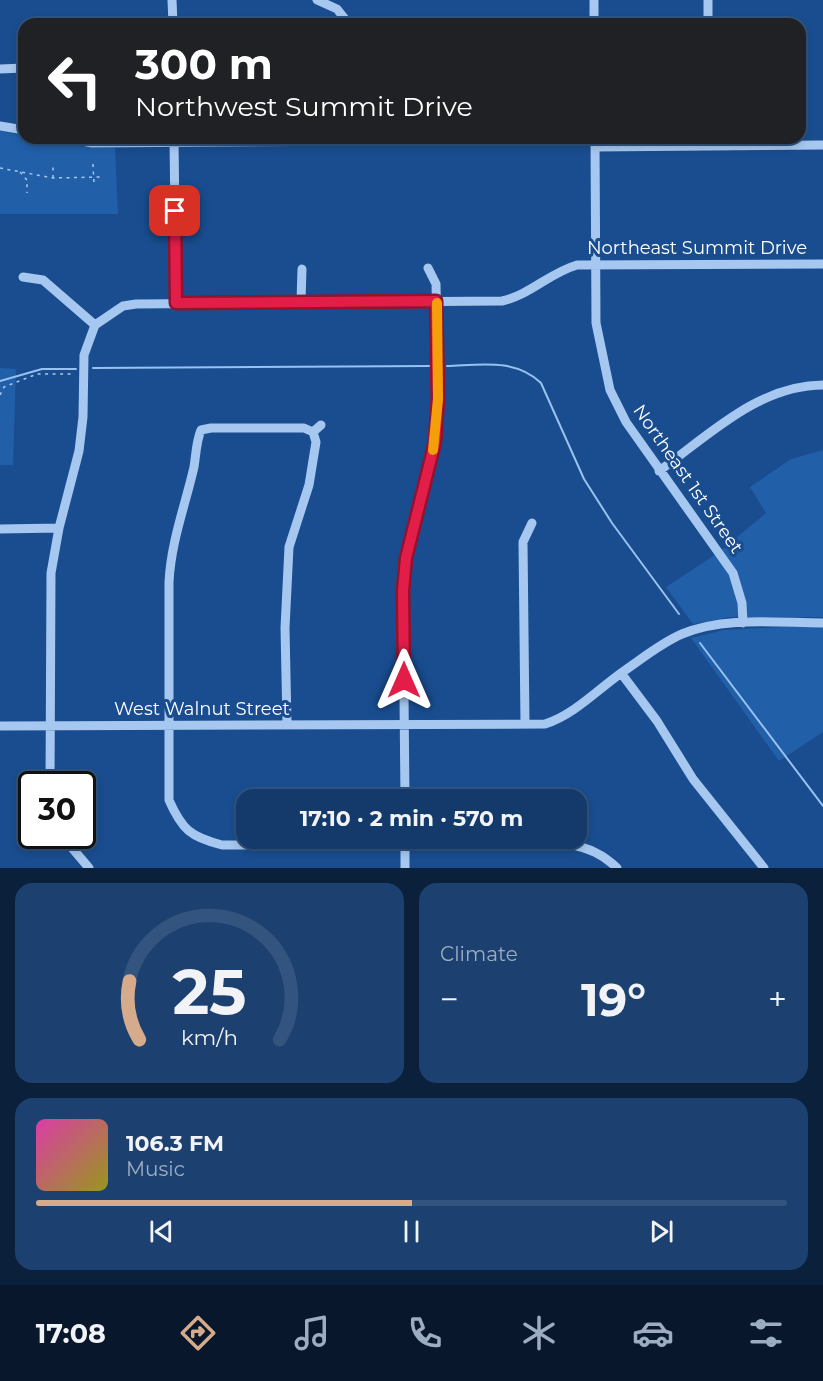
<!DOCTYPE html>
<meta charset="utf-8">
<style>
:root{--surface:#133a6b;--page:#1c4171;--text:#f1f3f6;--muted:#9dadc1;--line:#32547e;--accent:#d6ab8b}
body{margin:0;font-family:Montserrat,sans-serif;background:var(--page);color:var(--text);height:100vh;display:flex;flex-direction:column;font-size:22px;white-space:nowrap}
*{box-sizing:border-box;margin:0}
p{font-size:20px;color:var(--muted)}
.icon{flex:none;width:33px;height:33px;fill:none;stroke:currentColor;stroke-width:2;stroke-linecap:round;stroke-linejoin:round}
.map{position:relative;height:868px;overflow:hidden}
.side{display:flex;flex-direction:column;gap:15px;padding:15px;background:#0a203b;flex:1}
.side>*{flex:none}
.banner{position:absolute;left:18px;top:18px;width:788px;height:126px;border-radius:18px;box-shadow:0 3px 9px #0003,0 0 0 2px var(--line);background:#202124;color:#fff;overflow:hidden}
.speed{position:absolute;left:18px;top:771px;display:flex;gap:12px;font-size:30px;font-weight:700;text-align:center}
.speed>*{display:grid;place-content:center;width:78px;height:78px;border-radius:50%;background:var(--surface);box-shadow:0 3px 9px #0003,0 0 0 2px var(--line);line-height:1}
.speed .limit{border:3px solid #111;border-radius:9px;background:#fff;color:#111}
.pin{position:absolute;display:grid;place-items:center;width:51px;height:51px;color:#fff;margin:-26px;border-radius:12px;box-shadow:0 3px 9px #0006}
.me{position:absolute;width:66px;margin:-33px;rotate:0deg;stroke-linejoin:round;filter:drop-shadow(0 0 4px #0008)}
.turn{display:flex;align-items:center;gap:21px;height:126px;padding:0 18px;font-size:27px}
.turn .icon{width:78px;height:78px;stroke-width:2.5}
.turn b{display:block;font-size:42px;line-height:51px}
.big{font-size:45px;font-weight:700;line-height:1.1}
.side .widget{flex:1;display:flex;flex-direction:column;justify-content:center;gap:9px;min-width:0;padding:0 21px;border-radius:18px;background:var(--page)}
.side .dial{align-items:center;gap:0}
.dial svg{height:156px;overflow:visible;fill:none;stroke:var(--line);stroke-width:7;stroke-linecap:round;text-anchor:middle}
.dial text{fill:var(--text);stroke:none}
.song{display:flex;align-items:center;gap:18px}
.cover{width:72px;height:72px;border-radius:9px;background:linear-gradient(135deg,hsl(320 70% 55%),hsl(60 70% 35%))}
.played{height:6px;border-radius:3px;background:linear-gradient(90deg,var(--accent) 50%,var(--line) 50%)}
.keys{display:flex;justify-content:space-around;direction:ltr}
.heat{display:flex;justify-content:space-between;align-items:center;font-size:33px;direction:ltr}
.side .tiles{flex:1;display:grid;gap:15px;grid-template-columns:1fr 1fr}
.widget:last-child{grid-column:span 2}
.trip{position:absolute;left:236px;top:789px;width:351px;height:60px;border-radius:18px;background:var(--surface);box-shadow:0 3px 9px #0003,0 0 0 2px var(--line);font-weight:700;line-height:60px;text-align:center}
.tab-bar{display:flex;height:96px;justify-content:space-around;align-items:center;background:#08172b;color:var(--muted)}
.tab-bar .icon{width:42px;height:42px}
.tab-bar .on{color:var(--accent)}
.tab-bar b{font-size:27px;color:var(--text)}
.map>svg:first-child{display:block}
.green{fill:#215fa9}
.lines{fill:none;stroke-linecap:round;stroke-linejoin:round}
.stream{stroke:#98c2f1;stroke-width:2}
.path{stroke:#a6c7ef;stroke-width:1.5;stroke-dasharray:3 4.5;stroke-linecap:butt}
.minor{stroke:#a6c7ef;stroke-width:9}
.route-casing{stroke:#92132f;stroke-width:15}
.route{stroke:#e11d48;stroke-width:10}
.slow{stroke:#f59e0b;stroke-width:10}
.labels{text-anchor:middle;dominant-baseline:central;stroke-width:6;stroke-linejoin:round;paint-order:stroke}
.street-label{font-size:18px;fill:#fff;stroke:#194d8f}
</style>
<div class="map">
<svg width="823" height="868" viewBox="0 0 823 868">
<rect width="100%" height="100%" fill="#194d8f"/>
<!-- green -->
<path class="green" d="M 0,131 L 24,136 L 24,138 L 91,148 L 115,148 L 118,214 L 0,214 Z
M 0,368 L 16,369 L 13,465 L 0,465 Z
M 823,450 L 823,617 L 730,617 L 693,624 L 666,587 L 719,552 L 766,513 L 750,487 L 791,459 Z
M 785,627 L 823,627 L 823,732 L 779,761 L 691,638 L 724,630 Z"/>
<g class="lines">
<!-- stream -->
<path class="stream" d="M 447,366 C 480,365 515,358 541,383 L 584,479 L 612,523 L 679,614
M 93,368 L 432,366
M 0,381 L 42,369 L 76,369
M 700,643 L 823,806"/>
<!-- path -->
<path class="path" d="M 93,164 L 94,184
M 0,168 L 53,178 L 101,177
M 20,172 L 27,180 L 27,193
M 53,178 L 53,164
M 0,395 L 4,387 L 37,374 L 75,374"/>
<!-- minor -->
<path class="minor" d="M 172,0 L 173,24
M 317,0 L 337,9 L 349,24
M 594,0 L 594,24
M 708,0 L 708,24
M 0,69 L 24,68
M 0,126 L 24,130
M 66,138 L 92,143 L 368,141 L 375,138
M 174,138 L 176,303
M 595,138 L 596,323 L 610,390 L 626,422 L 733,573 L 742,603 L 743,623
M 595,147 L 823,145
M 23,277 L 43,280 L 95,325
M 301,301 L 302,269
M 321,425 L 313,432 L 304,428 L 211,428 L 201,430 C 196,442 196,455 194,467 C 185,506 171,542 169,582 L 169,800 C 182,830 191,837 222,845 L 569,844 C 588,848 603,854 617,868
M 659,471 C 709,435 759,385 823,385
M 0,529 L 59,528
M 621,673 L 657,721 L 693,779 L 764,868
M 287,724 L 285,628 L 289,547 L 309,485 L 316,442 L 313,432
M 525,724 L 523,542 L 532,523
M 0,726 L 545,724 C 574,715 598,689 624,671 C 643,658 661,643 682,634 C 724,616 778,623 823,623
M 50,784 L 51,573 L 59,528 L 79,451 L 83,417 L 84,355 L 95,325 L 123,306 L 136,304 L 502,301 C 530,295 549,273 577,265 L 823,264
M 405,800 L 403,591 L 406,558 L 435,442 L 438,399 L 436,284 L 428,268
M 62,836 L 89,868
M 405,838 L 405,868"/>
</g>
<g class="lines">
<defs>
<path id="route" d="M 175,211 L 176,303 L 436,301 L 438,399 L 435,442 L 406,558 L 403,591 L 404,680"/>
</defs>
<!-- route casing -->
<use href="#route" class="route-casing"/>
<!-- route -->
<use href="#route" class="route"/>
<!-- slow -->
<path class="slow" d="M 433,450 L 438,399 L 437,303"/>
</g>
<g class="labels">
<!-- street labels -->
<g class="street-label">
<text x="697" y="248">Northeast Summit Drive</text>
<text transform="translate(688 479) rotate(55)">Northeast 1st Street</text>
<text x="202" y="709">West Walnut Street</text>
</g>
</g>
</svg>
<div class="speed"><div class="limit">30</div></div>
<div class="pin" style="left:175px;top:211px;background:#d93025"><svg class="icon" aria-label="arrive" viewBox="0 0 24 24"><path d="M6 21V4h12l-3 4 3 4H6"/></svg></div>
<svg class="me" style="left:404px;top:680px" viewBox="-20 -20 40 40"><path d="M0-17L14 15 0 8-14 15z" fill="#e11d48" stroke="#fff" stroke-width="4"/></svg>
<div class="trip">17:10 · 2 min · 570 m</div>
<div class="banner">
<div class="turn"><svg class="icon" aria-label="left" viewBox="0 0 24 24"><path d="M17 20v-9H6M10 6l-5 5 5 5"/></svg><div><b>300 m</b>Northwest Summit Drive</div></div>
</div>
</div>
<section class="side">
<div class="tiles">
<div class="widget dial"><svg viewBox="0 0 100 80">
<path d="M14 69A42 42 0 1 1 86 69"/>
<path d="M14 69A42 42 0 0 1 9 39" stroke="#d6ab8b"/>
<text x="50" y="56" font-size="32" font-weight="700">25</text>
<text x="50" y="72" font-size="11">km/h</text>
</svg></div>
<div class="widget"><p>Climate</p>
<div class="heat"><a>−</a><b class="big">19°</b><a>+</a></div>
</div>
<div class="widget">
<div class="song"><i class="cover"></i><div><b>106.3 FM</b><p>Music</p></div></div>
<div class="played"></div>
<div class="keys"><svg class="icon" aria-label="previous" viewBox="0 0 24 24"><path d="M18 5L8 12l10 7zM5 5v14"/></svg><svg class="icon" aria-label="pause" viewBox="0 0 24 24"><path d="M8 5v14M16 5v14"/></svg><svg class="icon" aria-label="next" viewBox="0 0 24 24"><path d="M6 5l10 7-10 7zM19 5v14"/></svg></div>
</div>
</div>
</section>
<nav class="tab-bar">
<b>17:08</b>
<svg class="icon on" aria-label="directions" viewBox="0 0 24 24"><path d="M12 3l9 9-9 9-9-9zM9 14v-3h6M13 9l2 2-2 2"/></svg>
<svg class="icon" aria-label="music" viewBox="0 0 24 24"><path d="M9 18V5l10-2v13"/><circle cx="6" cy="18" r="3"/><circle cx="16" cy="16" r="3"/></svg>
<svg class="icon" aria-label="phone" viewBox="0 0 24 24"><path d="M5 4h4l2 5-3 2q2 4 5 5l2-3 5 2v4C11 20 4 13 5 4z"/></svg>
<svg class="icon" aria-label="climate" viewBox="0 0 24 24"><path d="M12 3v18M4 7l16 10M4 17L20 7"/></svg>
<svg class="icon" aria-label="car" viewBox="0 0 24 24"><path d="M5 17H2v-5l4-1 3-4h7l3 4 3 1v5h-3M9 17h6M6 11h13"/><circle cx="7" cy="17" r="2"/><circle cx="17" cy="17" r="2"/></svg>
<svg class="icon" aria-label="filters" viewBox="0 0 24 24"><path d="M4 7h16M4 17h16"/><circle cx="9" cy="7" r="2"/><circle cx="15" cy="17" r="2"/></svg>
</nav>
